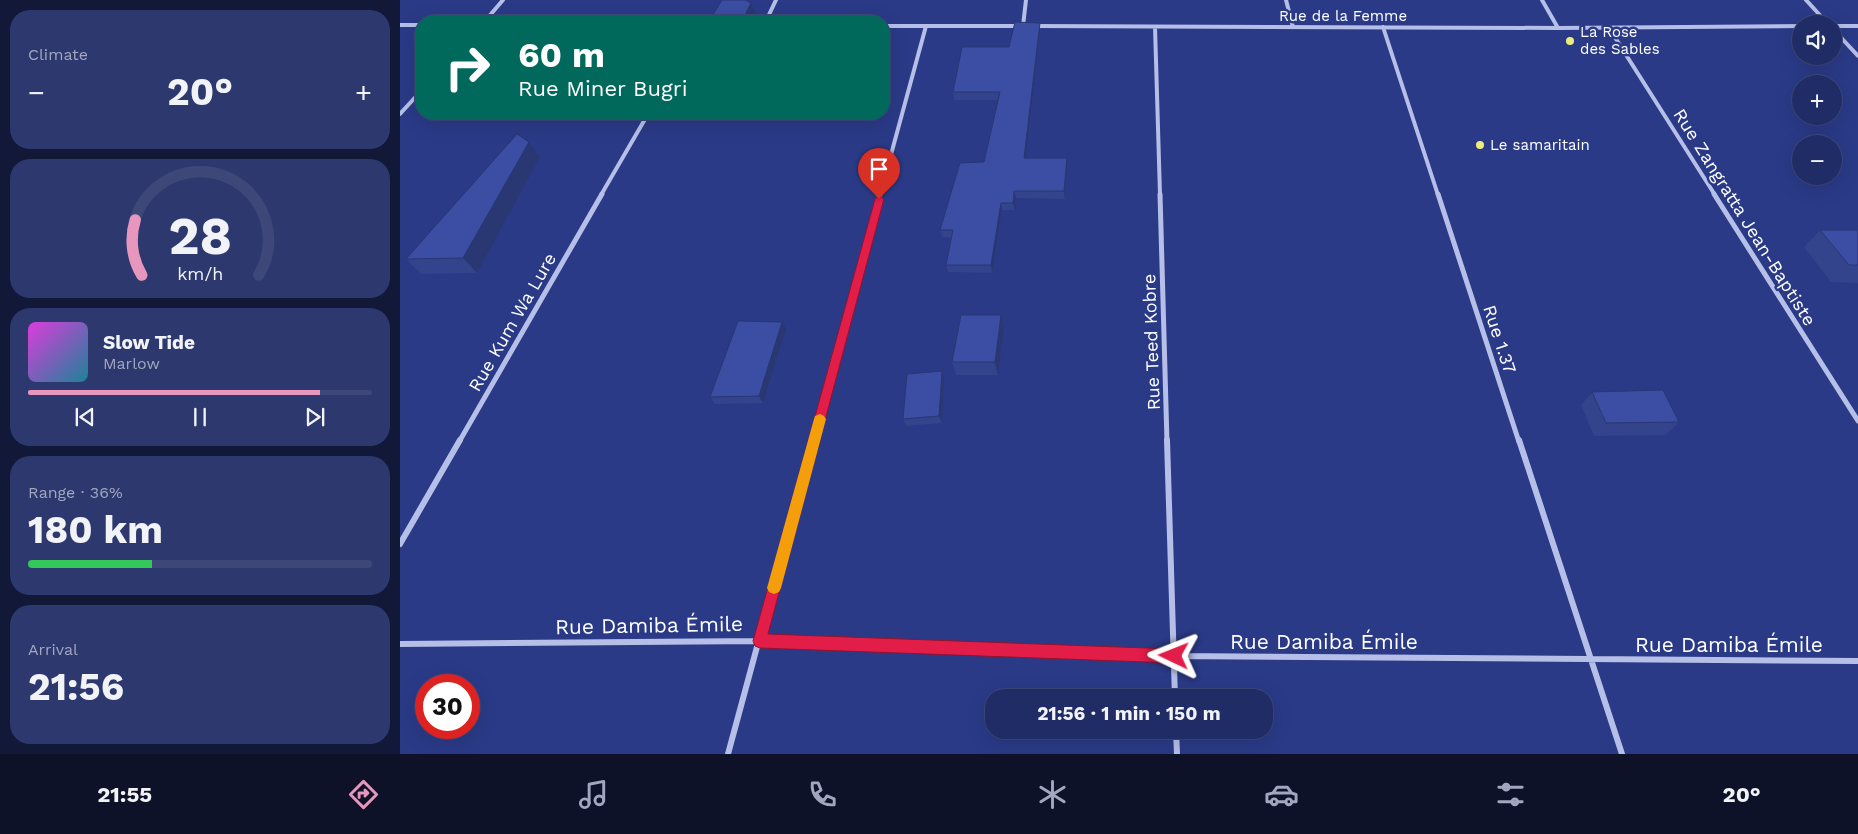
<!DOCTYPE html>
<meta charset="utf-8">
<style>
:root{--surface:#202c65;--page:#2d386e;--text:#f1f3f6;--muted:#a2a7bf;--line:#3d4879;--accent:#e797bd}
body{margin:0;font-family:"Work Sans",sans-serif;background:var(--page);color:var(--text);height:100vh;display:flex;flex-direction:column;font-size:19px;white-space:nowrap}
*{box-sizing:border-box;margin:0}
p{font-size:16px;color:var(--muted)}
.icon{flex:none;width:28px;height:28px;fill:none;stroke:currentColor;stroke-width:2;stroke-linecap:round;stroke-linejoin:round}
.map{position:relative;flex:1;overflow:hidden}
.side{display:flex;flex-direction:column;gap:10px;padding:10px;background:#121838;width:400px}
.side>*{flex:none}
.top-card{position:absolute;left:15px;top:15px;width:475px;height:105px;border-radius:20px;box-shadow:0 5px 20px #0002,0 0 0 1px var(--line);background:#00695c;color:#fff;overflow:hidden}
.buttons{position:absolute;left:1392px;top:15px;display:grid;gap:10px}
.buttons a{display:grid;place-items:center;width:50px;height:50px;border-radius:50%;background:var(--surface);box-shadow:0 5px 20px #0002,0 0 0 1px var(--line);font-size:25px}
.speed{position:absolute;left:15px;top:674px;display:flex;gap:10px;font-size:25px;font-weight:700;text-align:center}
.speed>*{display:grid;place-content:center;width:65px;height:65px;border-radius:50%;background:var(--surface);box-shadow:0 5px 20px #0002,0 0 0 1px var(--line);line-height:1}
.speed .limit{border:8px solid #d22;background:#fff;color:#111}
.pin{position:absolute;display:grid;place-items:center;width:42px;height:42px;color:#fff;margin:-51px -21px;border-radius:50% 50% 50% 0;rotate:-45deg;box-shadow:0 0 5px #0007}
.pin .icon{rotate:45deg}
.me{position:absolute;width:55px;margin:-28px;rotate:272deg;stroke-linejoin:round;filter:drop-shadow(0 0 4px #0008)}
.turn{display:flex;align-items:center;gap:18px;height:105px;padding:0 20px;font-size:22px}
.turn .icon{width:65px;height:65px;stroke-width:2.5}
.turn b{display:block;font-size:35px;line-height:42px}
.big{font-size:38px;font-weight:700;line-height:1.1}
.side .card{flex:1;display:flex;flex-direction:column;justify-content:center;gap:8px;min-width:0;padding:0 18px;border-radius:20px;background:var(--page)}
.side .dial{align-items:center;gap:0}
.dial svg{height:130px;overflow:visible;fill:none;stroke:var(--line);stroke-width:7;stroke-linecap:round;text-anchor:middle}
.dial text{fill:var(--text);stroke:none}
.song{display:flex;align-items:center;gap:15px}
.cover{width:60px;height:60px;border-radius:8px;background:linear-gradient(135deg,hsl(300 70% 55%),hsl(190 70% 35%))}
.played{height:5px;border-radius:2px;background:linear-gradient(90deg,var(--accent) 85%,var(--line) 85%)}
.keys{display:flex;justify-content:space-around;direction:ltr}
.heat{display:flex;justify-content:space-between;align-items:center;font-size:28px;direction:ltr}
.charge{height:8px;border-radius:4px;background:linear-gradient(90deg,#34c759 36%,var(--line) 0)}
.trip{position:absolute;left:585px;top:689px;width:288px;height:50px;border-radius:20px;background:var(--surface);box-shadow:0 5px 20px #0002,0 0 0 1px var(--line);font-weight:700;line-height:50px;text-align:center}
.tabs{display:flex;height:80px;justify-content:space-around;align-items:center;background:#0d1228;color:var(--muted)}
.tabs .icon{width:35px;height:35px}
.tabs .current{color:var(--accent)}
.tabs b{font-size:22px;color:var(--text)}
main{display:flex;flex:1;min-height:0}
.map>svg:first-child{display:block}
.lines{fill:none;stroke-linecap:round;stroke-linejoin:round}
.minor-far2{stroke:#b6bfe8;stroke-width:4}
.minor-far1{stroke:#b6bfe8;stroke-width:5}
.minor{stroke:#b6bfe8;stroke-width:6}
.wall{fill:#33438c}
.shaded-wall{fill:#293772}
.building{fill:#3b4ea3;stroke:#293772}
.route{fill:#e11d48;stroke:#92132f}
.slow{fill:#f59e0b}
.poi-dot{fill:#efec7d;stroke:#2a3a87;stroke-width:2}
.labels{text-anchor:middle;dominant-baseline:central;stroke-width:5;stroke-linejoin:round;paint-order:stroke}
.far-street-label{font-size:15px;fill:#fff;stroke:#2a3a87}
.far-poi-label{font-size:15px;fill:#fff;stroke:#2a3a87;text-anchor:start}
.street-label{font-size:18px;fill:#fff;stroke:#2a3a87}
.near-street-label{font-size:21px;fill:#fff;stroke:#2a3a87}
</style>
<main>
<section class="side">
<div class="card"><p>Climate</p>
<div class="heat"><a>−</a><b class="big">20°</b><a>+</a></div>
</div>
<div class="card dial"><svg viewBox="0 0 100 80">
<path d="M14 69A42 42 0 1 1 86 69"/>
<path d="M14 69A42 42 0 0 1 10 35" stroke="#e797bd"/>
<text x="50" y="56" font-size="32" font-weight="700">28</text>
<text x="50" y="72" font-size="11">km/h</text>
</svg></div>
<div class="card">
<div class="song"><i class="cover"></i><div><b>Slow Tide</b><p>Marlow</p></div></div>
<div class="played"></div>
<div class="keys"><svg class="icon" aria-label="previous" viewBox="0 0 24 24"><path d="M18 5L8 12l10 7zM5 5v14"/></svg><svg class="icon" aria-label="pause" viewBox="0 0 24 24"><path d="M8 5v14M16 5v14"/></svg><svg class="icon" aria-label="next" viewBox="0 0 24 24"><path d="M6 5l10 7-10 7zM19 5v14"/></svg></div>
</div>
<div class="card"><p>Range · 36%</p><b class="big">180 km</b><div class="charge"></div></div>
<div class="card"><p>Arrival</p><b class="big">21:56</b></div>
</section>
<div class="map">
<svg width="1458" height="754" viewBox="0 0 1458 754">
<rect width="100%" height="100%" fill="#2a3a87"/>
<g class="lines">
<!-- minor-far2 -->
<path class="minor-far2" d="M 886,0 L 893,27
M 1142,0 L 1158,28
M 1406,0 L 1428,24
M 85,21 L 103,0
M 366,21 L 376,0
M 0,25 L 21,25
M 484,26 L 621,26
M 623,26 L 626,0
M 634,26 L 1158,28 L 1401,26
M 1434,26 L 1458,26
M 755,27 L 760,195
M 983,27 L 1038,195
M 1209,28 L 1315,195
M 1434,30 L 1458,56
M 0,114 L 21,91
M 201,195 L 248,114
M 480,195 L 526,26"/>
<!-- minor-far1 -->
<path class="minor-far1" d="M 760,194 L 767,442
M 1038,194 L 1119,442
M 1314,194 L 1458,421
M 59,442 L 202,194
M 413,442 L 480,194"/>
<!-- minor -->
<path class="minor" d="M 767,440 L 775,698
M 1119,440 L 1222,754
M 0,544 L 60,440
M 0,644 L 360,641 L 774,656 L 1458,661
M 776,730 L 777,754
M 328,754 L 413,440"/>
</g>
<!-- wall -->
<path class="wall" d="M 640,30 L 626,158 L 667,166 L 665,199 L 616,198 L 615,210 L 602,210 L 592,273 L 548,272 L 546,265 L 551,238 L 542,237 L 540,230 L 584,162 L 598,100 L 554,100 L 553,92 L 609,47 Z
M 129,142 L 140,157 L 77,273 L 21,274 L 6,259 Z
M 1420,230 L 1458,230 L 1458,283 L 1431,282 L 1404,247 Z
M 386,329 L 363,403 L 315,404 L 310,397 Z
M 604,329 L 598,375 L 556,375 L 552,362 Z
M 542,371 L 544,378 L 542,423 L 506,426 L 503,419 Z
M 1192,392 L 1279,422 L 1266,435 L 1194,436 L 1181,405 Z"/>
<!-- shaded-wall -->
<path class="shaded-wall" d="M 351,3 L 357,18 L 355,21 L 342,21 Z
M 640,23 L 640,30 L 625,166 L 624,158 Z
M 129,142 L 140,157 L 77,273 L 63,258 Z
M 667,158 L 667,166 L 665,199 L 664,191 Z
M 614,191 L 616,198 L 615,210 L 613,203 Z
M 601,203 L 602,210 L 592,273 L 591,265 Z
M 601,315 L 604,329 L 598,375 L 595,362 Z
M 382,322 L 386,329 L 363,403 L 359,396 Z
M 542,371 L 544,378 L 542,423 L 539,416 Z"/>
<!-- building -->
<path class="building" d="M 322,0 L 345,0 L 351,3 L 342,21 L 309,21 Z
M 615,22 L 640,23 L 624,158 L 667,158 L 664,191 L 614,191 L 613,203 L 601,203 L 591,265 L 546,265 L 553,230 L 540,230 L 560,163 L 584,162 L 600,92 L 553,92 L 562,47 L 609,47 Z
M 117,134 L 129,142 L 63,258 L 6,259 Z
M 1420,230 L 1458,230 L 1458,265 L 1449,265 Z
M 561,315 L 601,315 L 595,362 L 552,362 Z
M 338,321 L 382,322 L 359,396 L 310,397 Z
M 542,371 L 539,416 L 503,419 L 507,374 Z
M 1263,390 L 1279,422 L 1206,423 L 1192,392 Z"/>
<!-- route -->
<path class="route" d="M 479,195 L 484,199 L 368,634 L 774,649 L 779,651 L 782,656 L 779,661 L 774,663 L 360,648 L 355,646 L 353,641 L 475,199 Z"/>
<!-- slow -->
<path class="slow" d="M 420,414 L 424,416 L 426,419 L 381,588 L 379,592 L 374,594 L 369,592 L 367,588 L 414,419 L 415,416 Z"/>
<!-- markers -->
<g class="poi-dot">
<circle cx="1170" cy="41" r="5"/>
<circle cx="1080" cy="145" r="5"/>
</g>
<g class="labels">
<!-- far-street labels -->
<g class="far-street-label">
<text x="943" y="16">Rue de la Femme</text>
</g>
<!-- far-poi labels -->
<g class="far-poi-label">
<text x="1180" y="32">La Rose<tspan x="1180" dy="17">des Sables</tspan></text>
<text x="1090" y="145">Le samaritain</text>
</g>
<!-- street labels -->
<g class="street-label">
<text transform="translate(1345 217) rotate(58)">Rue Zangratta Jean-Baptiste</text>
<text transform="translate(112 322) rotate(-60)">Rue Kum Wa Lure</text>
<text transform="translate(1100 339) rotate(72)">Rue 1.37</text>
<text transform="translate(751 342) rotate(-92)">Rue Teed Kobre</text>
</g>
<!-- near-street labels -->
<g class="near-street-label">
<text transform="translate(249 625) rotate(-1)">Rue Damiba Émile</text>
<text x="924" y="641">Rue Damiba Émile</text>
<text x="1329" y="644">Rue Damiba Émile</text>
</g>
</g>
</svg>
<div class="buttons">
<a><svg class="icon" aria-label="sound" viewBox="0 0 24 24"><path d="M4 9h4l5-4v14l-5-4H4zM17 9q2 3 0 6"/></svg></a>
<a>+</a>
<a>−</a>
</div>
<div class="speed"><div class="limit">30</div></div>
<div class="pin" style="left:479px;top:199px;background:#d93025"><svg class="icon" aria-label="arrive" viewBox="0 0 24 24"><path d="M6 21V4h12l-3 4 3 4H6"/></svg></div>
<svg class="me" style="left:774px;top:656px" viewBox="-20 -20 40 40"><path d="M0-17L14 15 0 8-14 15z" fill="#e11d48" stroke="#fff" stroke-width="4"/></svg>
<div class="trip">21:56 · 1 min · 150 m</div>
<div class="top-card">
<div class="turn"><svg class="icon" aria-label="right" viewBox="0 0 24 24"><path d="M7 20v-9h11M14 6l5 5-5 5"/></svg><div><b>60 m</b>Rue Miner Bugri</div></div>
</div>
</div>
</main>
<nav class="tabs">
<b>21:55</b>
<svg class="icon current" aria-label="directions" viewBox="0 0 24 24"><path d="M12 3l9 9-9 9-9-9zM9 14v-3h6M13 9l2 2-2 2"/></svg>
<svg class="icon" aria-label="music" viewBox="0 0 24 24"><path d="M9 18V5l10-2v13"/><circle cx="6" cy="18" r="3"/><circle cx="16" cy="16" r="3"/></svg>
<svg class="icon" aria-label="phone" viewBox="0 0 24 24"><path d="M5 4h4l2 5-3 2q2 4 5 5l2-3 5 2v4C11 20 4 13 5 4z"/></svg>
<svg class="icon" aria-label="climate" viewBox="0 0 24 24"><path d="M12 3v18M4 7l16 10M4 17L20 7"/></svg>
<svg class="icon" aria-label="car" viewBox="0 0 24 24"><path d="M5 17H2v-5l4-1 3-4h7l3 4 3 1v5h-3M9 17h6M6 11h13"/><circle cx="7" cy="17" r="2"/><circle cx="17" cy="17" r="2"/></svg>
<svg class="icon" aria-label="filters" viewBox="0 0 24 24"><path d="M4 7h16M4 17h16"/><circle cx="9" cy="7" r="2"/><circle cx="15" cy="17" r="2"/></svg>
<b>20°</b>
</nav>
